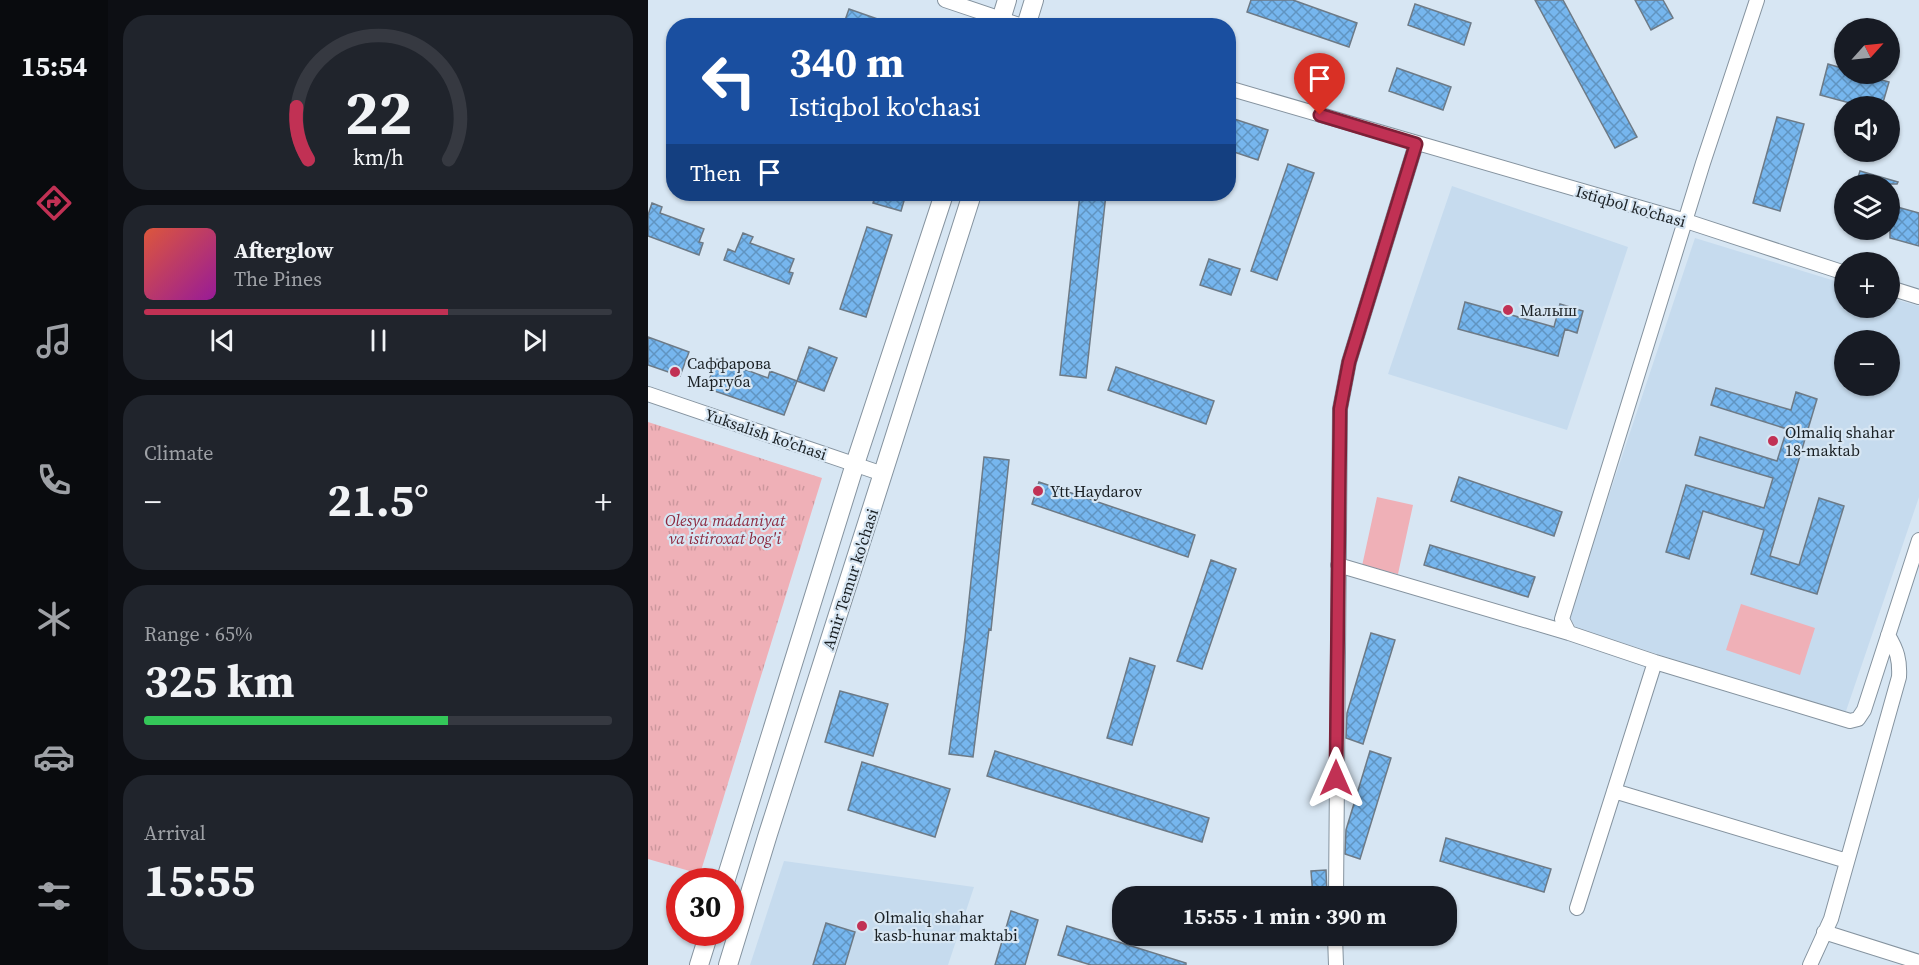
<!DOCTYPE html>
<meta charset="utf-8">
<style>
:root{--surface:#171b24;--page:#20242c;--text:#f1f3f6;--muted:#9ea1a6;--line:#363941;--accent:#c13154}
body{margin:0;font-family:"Source Serif 4",serif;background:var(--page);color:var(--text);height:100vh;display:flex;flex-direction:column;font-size:22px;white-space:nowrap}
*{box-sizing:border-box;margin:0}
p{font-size:20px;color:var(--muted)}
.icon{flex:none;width:33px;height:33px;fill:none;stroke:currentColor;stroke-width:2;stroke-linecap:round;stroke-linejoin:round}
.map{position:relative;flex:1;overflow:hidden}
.details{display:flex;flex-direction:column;gap:15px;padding:15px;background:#0d0f14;width:540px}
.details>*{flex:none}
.banner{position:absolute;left:18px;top:18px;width:570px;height:183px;border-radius:24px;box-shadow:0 2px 4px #0004;background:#1a4fa0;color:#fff;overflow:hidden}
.needle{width:39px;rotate:63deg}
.tools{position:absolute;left:1186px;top:18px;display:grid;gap:12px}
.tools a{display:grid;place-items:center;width:66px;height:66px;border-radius:50%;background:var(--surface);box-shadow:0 2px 4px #0004;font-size:30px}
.speed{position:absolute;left:18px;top:868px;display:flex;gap:12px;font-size:30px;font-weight:700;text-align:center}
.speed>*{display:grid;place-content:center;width:78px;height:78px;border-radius:50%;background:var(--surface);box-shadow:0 2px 4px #0004;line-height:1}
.speed .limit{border:9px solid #d22;background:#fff;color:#111}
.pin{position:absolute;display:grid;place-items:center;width:51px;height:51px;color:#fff;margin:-62px -26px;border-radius:50% 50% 50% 0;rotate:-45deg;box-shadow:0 0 6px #0007}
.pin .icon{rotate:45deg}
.me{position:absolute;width:66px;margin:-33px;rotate:0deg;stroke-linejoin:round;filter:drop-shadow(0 0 4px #0008)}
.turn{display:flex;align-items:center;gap:21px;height:126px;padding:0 24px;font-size:27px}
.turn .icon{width:78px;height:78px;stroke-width:2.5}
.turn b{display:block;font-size:42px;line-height:51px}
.then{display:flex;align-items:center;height:57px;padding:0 24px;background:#0003;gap:12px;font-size:22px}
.big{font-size:45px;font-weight:700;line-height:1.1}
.details .widget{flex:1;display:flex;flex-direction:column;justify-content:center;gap:9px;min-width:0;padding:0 21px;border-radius:24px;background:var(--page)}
.details .dial{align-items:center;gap:0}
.dial svg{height:156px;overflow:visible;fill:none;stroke:var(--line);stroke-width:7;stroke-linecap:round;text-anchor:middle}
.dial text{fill:var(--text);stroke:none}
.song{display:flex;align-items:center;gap:18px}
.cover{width:72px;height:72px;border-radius:9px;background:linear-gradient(135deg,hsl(10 70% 55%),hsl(300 70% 35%))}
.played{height:6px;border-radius:3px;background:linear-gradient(90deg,var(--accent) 65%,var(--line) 65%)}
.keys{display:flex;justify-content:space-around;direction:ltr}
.heat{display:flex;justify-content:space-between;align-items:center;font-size:33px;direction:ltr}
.charge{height:9px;border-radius:4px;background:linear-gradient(90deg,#34c759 65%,var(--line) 0)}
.trip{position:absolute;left:464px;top:886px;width:345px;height:60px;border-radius:24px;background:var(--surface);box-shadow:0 2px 4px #0004;font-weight:700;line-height:60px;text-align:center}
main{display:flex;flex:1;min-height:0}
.menu{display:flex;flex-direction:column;width:108px;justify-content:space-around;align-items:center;background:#090b0e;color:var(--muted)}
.menu .icon{width:42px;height:42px}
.menu .active{color:var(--accent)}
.menu b{font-size:27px;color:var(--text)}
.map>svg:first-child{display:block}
.built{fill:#c6dbee;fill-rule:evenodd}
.grass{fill:#efb0b7}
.park{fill:url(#park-tufts)}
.building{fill:url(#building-cross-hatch);stroke:#6d7a86;stroke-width:1.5}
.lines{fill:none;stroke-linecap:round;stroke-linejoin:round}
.minor-casing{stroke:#85939f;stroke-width:16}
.secondary-casing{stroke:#85939f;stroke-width:20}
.minor{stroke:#fff;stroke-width:14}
.secondary{stroke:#fff;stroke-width:18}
.route-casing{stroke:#7d2037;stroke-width:15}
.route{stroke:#c13154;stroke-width:10}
.poi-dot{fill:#c13154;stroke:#d7e6f3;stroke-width:2}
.labels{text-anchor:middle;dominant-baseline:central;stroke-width:4.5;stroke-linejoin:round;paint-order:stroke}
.street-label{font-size:16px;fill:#1a2024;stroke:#d7e6f3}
.poi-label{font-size:16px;fill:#1a2024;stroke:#d7e6f3;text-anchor:start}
.park-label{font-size:16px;font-style:italic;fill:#8c283e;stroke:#d7e6f3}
</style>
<main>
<nav class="menu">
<b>15:54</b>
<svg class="icon active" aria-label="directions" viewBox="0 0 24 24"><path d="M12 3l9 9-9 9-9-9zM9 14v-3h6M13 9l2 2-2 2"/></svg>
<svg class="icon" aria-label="music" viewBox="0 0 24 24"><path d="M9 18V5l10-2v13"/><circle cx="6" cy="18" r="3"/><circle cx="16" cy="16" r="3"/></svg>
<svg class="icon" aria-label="phone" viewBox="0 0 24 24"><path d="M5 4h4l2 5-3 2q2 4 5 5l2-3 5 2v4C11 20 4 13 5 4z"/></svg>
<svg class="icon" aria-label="climate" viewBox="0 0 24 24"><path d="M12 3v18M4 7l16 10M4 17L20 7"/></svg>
<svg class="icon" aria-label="car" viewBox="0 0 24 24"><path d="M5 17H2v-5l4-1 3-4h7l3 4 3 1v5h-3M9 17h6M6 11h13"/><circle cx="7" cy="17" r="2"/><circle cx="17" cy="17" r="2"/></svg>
<svg class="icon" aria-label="filters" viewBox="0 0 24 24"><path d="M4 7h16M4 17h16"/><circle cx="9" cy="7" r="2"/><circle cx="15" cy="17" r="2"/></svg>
</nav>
<section class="details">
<div class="widget dial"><svg viewBox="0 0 100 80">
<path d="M14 69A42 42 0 1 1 86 69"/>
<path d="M14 69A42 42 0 0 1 8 42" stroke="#c13154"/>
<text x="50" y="56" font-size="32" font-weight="700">22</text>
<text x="50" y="72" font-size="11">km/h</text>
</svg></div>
<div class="widget">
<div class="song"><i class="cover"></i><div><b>Afterglow</b><p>The Pines</p></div></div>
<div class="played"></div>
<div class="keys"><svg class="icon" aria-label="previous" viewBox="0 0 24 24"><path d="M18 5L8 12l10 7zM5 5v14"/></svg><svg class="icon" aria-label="pause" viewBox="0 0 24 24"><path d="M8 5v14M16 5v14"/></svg><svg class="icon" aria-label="next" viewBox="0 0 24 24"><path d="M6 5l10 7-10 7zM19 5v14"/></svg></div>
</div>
<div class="widget"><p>Climate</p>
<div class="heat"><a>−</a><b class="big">21.5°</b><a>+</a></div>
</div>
<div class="widget"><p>Range · 65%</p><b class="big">325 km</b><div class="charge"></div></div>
<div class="widget"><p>Arrival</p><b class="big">15:55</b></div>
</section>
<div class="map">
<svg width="1271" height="965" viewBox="0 0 1271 965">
<defs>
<pattern id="park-tufts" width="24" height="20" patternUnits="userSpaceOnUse" patternTransform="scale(1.5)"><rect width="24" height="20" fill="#efb0b7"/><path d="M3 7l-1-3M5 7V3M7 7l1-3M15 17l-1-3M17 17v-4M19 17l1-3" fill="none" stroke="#cc979d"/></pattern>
<pattern id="building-cross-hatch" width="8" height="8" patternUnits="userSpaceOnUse" patternTransform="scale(1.5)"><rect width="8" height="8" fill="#76b6ee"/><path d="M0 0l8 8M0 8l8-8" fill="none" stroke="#6094c1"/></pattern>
</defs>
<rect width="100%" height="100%" fill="#d7e6f3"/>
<!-- built -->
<path class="built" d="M 804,186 L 980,247 L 919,430 L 740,374 Z
M 1047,238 L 1197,284 L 1197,308 L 1242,308 L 1242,298 L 1271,306 L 1271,497 L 1197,714 L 928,628 L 921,615 ZM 1197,340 L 1242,340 L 1242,386 L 1197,386 Z
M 136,861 L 326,887 L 300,965 L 102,965 Z"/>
<!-- grass -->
<path class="grass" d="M 729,497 L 765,505 L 750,574 L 714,566 Z
M 1093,604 L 1167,628 L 1152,675 L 1078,650 Z"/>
<!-- park -->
<path class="park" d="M 0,422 L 174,478 L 52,874 L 0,859 Z"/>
<!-- building -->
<path class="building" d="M 603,0 L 645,0 L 709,23 L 701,47 L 599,12 Z
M 887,0 L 915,0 L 989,137 L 967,148 Z
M 987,0 L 1015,0 L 1025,18 L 1003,30 Z
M 767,4 L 823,23 L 816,45 L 760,25 Z
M 201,9 L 244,24 L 244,26 L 195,26 Z
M 1180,64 L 1197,69 L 1197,74 L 1212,74 L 1241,82 L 1234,106 L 1213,106 L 1172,95 Z
M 749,68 L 803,87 L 795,110 L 741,91 Z
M 580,117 L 620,130 L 610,160 L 580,150 Z
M 1129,117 L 1156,124 L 1132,211 L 1105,203 Z
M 640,164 L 666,173 L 629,280 L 603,271 Z
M 1212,171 L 1250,182 L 1249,184 L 1208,184 Z
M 228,194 L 258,194 L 253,211 L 225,203 Z
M 432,194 L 458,194 L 438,378 L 412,375 Z
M 4,203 L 14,207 L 12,213 L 56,229 L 51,242 L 55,243 L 51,255 L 0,236 L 0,215 Z
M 1242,205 L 1271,213 L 1271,246 L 1242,238 Z
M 219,227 L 244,235 L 218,317 L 192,309 Z
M 95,233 L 105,237 L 102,243 L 146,259 L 141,272 L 145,273 L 141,284 L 76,260 L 80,249 L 87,252 Z
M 561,259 L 592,269 L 583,295 L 552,285 Z
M 817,302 L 906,327 L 912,304 L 935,311 L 929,333 L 917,329 L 910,356 L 810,329 Z
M 0,337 L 41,352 L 32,376 L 0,365 Z
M 161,347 L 189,358 L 176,391 L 149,381 Z
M 69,359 L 120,378 L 122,371 L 149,381 L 136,415 L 58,388 Z
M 468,367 L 566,401 L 558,424 L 460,390 Z
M 1068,388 L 1143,410 L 1148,392 L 1169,399 L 1122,556 L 1151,565 L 1171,498 L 1196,506 L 1169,594 L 1103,574 L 1116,530 L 1055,511 L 1041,559 L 1018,552 L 1038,485 L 1116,508 L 1125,478 L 1047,455 L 1052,437 L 1129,461 L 1139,429 L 1063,405 Z
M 336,457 L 361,460 L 343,630 L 341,629 L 325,757 L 301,754 L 317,638 Z
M 811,477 L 914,512 L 906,536 L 803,501 Z
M 391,482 L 547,535 L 540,557 L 384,504 Z
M 782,545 L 887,577 L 880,597 L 776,565 Z
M 563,560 L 588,569 L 554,669 L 529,661 Z
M 723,633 L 747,640 L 715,744 L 698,738 L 699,713 Z
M 482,658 L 507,666 L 484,745 L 459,738 Z
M 192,691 L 240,704 L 225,756 L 177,742 Z
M 347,751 L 561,818 L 554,842 L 339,776 Z
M 722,751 L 743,758 L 712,859 L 697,854 L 698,830 Z
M 214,762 L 302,789 L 287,837 L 200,810 Z
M 798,838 L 903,869 L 896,892 L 792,861 Z
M 678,870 L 679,897 L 665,897 L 663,871 Z
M 363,911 L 390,920 L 377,965 L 347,965 Z
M 178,923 L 207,932 L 197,965 L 165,965 Z
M 419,926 L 538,963 L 538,965 L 443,965 L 410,955 Z"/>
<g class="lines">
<defs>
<path id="minor" d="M 297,0 L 374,26
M 580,88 L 1038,221 L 1197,273
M 1242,288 L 1271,297
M 0,394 L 235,474
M 690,565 L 921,633 L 1007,662 L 1202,721 L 1210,719 L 1216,710 L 1271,540
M 921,633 L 914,619 L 1055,163 L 1109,0
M 966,791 L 1199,861
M 688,897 L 692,409 L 701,362 L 768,144
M 929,908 L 1007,662
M 1176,932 L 1271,962
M 687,936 L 688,965
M 1162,965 L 1183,919 L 1251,677 C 1252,660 1249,650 1240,635"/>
<path id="secondary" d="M 351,26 L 359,0
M 378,26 L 386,0
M 77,882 L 207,464 L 296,194
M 51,965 L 61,933
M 80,965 L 120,834 L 324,194"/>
</defs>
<!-- minor casing -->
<use href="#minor" class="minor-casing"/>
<!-- secondary casing -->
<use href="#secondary" class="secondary-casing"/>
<!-- minor -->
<use href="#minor" class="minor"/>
<!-- secondary -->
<use href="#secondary" class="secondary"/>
</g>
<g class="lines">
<defs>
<path id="route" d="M 672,115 L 768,144 L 701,362 L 692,409 L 688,778"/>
</defs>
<!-- route casing -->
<use href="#route" class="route-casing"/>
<!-- route -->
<use href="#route" class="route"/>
</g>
<!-- markers -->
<g class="poi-dot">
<circle cx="860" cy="310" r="6"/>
<circle cx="27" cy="372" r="6"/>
<circle cx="1125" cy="441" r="6"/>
<circle cx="390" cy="491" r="6"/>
<circle cx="214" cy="926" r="6"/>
</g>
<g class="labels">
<!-- street labels -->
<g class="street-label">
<text transform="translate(983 206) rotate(16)">Istiqbol ko'chasi</text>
<text transform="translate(118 434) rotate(19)">Yuksalish ko'chasi</text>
<text transform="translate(202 579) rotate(-72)">Amir Temur ko'chasi</text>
</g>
<!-- poi labels -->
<g class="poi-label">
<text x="872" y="310">Малыш</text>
<text x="39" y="363">Саффарова<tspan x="39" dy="18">Маргуба</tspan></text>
<text x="1137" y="432">Olmaliq shahar<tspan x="1137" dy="18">18-maktab</tspan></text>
<text x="402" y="491">Ytt Haydarov</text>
<text x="226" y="917">Olmaliq shahar<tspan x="226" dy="18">kasb-hunar maktabi</tspan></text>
</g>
<!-- park labels -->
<g class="park-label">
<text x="77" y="520">Olesya madaniyat<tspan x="77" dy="18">va istiroxat bog'i</tspan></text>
</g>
</g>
</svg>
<div class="tools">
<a><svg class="needle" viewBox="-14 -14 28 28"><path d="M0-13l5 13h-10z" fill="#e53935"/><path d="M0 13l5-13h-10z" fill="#9ea1a6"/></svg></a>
<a><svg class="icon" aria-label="sound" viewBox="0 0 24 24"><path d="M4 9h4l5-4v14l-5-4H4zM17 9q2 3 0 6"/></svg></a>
<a><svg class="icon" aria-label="layers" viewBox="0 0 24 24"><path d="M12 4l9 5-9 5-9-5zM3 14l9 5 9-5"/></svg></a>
<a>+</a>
<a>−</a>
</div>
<div class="speed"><div class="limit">30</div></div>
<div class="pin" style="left:672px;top:115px;background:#d93025"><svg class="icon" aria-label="arrive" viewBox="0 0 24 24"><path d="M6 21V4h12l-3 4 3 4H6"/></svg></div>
<svg class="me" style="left:688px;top:778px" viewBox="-20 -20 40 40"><path d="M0-17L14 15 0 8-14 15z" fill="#c13154" stroke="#fff" stroke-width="4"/></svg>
<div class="trip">15:55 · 1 min · 390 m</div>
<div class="banner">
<div class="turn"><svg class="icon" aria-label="left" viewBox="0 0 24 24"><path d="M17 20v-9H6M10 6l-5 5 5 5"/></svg><div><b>340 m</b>Istiqbol ko'chasi</div></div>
<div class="then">Then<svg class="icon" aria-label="arrive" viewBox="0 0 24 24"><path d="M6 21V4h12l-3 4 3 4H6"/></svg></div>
</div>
</div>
</main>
